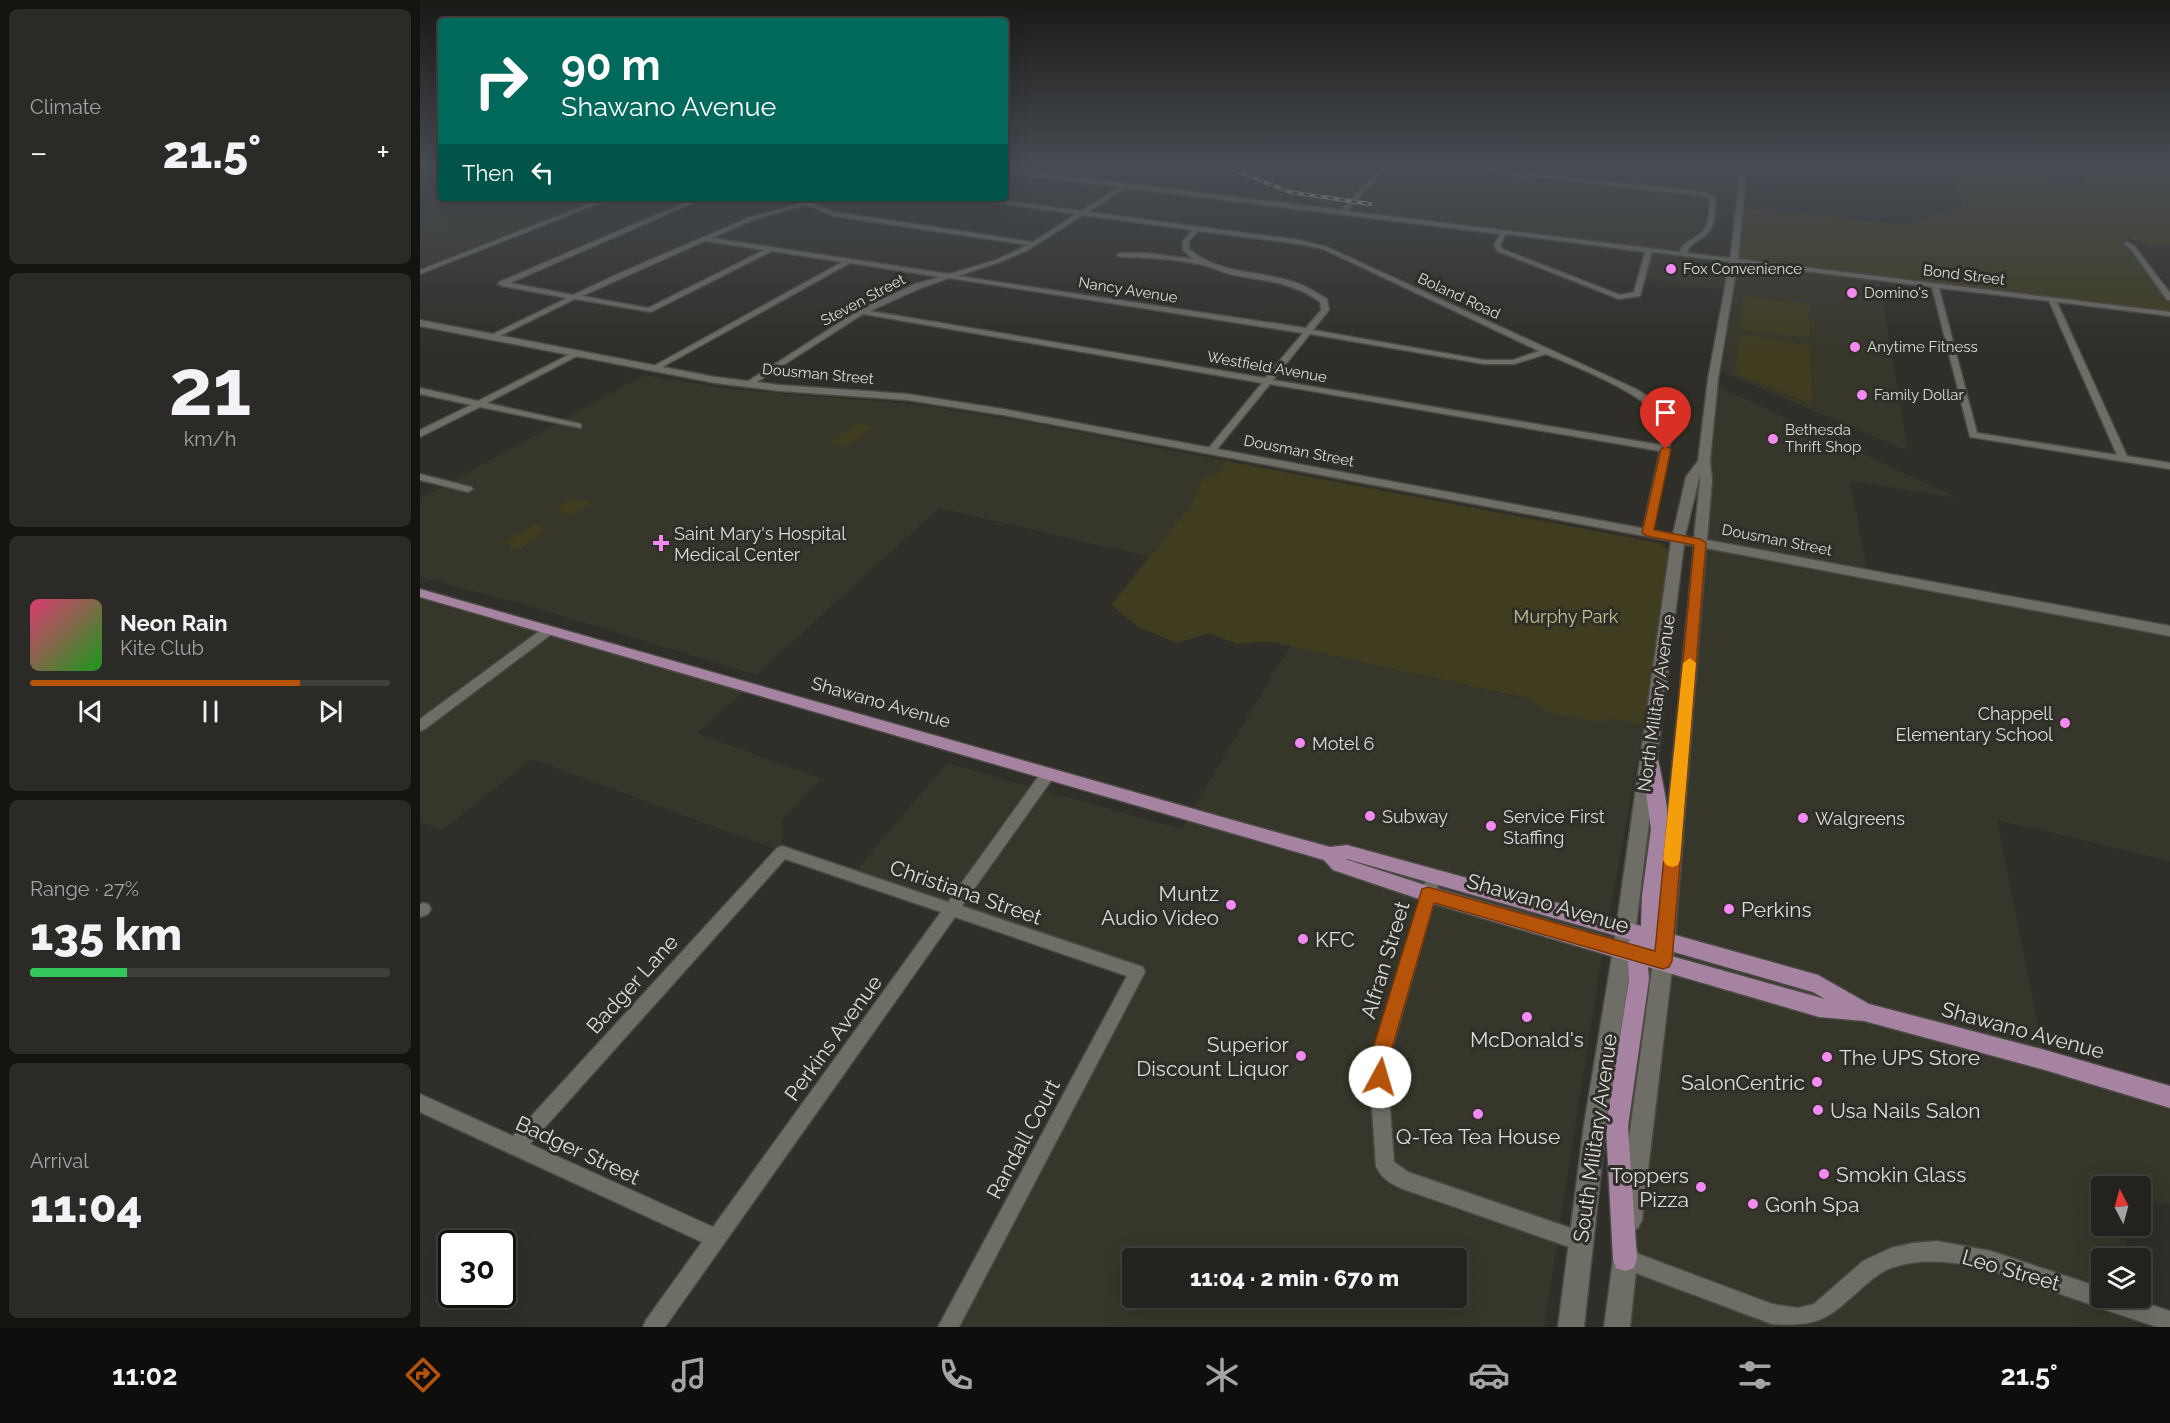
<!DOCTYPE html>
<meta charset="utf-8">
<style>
:root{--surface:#23221e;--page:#2b2a27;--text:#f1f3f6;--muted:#a3a4a4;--line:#403f3c;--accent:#b45309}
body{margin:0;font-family:Raleway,sans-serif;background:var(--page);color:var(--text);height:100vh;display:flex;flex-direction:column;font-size:22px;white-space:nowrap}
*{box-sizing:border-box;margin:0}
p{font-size:20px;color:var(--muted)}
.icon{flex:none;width:33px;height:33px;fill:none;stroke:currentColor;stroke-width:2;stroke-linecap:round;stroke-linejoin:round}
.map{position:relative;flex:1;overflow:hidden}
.side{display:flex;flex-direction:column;gap:9px;padding:9px;background:#131310;width:420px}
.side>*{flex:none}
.hud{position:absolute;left:18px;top:18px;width:570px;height:183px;border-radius:6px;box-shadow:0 6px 24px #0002,0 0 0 2px var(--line);background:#00695c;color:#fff;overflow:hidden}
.needle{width:39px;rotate:354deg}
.tools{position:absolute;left:1671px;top:1176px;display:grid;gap:12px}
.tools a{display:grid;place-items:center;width:60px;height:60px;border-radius:6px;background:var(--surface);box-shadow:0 6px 24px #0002,0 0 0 2px var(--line);font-size:30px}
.speed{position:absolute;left:18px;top:1230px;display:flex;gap:12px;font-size:30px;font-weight:700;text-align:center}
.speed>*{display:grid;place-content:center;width:78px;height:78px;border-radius:50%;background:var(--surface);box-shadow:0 6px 24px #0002,0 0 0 2px var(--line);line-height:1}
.speed .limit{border:3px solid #111;border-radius:9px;background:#fff;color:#111}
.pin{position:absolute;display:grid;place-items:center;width:51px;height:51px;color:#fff;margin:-62px -26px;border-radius:50% 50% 50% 0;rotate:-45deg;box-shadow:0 0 6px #0007}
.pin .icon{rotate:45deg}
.me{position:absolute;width:66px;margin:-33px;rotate:6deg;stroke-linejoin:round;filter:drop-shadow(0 0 4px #0008)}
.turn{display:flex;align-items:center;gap:21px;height:126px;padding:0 24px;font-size:27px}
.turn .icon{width:78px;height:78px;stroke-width:2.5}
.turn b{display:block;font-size:42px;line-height:51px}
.then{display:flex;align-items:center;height:57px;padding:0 24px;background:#0003;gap:12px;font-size:22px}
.big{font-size:45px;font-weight:800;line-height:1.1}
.side .widget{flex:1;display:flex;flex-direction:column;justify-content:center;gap:9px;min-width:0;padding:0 21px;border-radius:9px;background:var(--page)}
.side .dial{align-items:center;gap:0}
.dial b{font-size:78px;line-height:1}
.song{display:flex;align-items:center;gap:18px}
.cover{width:72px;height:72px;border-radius:9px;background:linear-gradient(135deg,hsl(340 70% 55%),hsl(120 70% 35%))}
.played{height:6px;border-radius:3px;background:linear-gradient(90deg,var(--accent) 75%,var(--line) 75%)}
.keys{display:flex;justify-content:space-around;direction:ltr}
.heat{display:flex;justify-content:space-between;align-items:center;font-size:33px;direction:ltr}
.charge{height:9px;border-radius:4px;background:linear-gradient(90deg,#34c759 27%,var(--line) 0)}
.trip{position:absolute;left:702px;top:1248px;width:345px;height:60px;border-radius:6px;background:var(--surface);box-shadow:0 6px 24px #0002,0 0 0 2px var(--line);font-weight:800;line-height:60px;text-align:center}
.menu{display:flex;height:96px;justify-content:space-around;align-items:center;background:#0e0e0c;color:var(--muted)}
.menu .icon{width:42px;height:42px}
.menu .active{color:var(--accent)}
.menu b{font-size:27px;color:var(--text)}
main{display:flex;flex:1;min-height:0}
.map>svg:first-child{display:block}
.built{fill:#37362a;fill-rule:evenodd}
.green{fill:#3f3c20}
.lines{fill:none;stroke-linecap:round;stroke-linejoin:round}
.street-casing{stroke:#4a4a44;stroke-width:3}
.secondary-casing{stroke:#4a4a44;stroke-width:3}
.primary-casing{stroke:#4a4a44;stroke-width:3}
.street{fill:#6e6e67;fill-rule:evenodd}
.secondary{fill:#6e6e67;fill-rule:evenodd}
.primary{fill:#a583a1;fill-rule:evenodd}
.rail-casing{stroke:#c8c8c3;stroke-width:4}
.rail{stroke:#2f2e28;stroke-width:2;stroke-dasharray:6;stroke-linecap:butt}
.route{fill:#b45309;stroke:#753606;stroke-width:1.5}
.slow{fill:#f59e0b}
.poi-dot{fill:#f38af1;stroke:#2f2e28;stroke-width:2}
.labels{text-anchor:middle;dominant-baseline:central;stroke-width:6;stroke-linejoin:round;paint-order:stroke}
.far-poi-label{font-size:15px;fill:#dbdbd7;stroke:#2f2e28;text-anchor:start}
.far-street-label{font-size:15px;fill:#dbdbd7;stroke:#2f2e28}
.poi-label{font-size:18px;fill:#dbdbd7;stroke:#2f2e28;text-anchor:start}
.park-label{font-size:18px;fill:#c6c189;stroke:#2f2e28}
.street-label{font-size:18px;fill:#dbdbd7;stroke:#2f2e28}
.near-street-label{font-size:21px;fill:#dbdbd7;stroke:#2f2e28}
.near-poi-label{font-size:21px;fill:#dbdbd7;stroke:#2f2e28;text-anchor:start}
</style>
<main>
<section class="side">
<div class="widget"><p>Climate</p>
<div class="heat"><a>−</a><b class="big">21.5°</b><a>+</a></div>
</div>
<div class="widget dial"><b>21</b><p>km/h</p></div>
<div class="widget">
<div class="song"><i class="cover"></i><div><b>Neon Rain</b><p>Kite Club</p></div></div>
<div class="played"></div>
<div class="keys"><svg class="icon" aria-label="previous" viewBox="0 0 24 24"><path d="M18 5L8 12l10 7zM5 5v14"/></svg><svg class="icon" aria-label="pause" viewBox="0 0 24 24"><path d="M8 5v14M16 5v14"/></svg><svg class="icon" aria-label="next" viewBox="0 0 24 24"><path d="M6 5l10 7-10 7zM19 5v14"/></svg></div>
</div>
<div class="widget"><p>Range · 27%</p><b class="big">135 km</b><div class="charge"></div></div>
<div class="widget"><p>Arrival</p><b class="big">11:04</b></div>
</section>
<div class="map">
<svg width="1750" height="1327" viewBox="0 0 1750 1327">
<rect width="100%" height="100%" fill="#2f2e28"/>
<!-- built -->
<path class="built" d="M 0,166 L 21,166 L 21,198 L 181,198 L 0,268 Z
M 813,166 L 1314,166 L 1309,194 L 1288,192 L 1280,230 L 1265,243 L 1260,250 L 1255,251 L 906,208 Z
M 1229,251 L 1459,278 L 1488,451 L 1295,369 L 1309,290 L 1221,278 Z
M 224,375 L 309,389 L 502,405 L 612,423 L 806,461 L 730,557 L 519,508 L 336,675 L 106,605 L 0,577 L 0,499 Z
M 1293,384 L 1540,499 L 1430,481 L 1448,574 L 1750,631 L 1750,861 L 1577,820 L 1625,1060 L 1750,1097 L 1750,1205 L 1721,1197 L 1720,1186 L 1682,1186 L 1682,1226 L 1702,1226 L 1707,1258 L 1682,1258 L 1682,1298 L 1714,1298 L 1718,1327 L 1197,1327 Z
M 0,593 L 328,688 L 277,733 L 402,779 L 363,819 L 362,852 L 112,759 L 22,830 L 0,822 Z
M 870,646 L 1224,725 L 1179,973 L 1124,1327 L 528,1327 L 717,972 L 432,875 L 527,763 L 761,829 ZM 712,1258 L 1036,1258 L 1036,1298 L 712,1298 Z"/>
<!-- green -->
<path class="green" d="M 1660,166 L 1750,166 L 1750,246 L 1728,246 L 1713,239 L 1707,238 L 1750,297 L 1750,314 L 1314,260 L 1320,207 L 1484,225 L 1543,207 L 1531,170 L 1664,184 L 1667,174 Z
M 1323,296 L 1389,304 L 1390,338 L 1320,329 Z
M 1319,334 L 1391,346 L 1392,405 C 1376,398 1360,389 1343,384 C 1331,379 1323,380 1313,370 L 1317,366 Z
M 437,423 L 454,427 L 427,447 L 410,443 Z
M 806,461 L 1239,543 L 1249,550 L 1224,725 L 1191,718 L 1181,722 L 1129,713 L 1114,703 L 1114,700 L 847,641 L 817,644 L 789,633 L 757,643 L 718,627 L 691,605 L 771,505 L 784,477 L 797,473 Z
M 154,498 L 173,502 L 153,515 L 135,510 Z
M 113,524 L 127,528 L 118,534 L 121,535 L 98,550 L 88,547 L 91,545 L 84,543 Z"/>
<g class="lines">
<defs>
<path id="street" d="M 963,166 L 969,166 L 927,211 L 1260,252 C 1263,241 1275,239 1282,232 C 1290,224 1289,208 1289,198 L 1283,196 L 1021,166 L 1038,166 L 1284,192 L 1295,197 C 1295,208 1296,220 1290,230 C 1285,240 1270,241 1267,253 L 1750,312 L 1750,316 L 1637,302 L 1707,456 L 1750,463 L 1750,469 L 1550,437 L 1512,287 L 1232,252 L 1220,296 L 1199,299 L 1077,251 L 1074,245 L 1080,234 L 706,188 L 668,212 L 879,240 L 907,247 L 1216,389 C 1233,399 1246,410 1253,429 L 1232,533 L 1227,536 L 1222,533 L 1240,451 L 850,384 L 794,453 L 788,453 L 788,449 L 842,383 L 443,314 L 329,387 L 322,385 L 439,310 L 495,284 L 520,277 L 430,263 L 235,371 L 232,371 L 232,367 L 422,262 L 352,251 L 231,312 L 155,299 L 74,339 L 67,337 L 147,298 L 82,286 L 78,284 L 79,282 L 276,198 L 284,198 L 90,283 L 153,295 L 202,272 L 331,217 L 400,198 L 410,198 L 393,204 L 415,212 L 613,242 L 656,214 L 544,198 L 561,198 L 661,211 L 700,187 L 585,173 L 585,169 L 921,210 ZM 386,205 L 414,216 L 608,245 L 576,260 L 529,274 L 291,238 L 335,219 ZM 663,215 L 772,230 L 763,241 L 763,250 L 773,259 L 726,253 L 700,253 L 697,255 L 700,257 C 726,257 752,259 778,264 C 790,266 801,272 813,275 C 846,281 872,282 900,302 L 901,310 L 886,328 L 538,276 L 580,262 L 608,250 ZM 778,231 L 879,244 L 903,249 L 1119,351 L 1093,360 L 1064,360 L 893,330 L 909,310 L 907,299 C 896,292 886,286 874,282 C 838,270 800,275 769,249 L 769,241 ZM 1086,234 L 1225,252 L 1214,292 L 1200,295 L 1082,249 L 1080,245 ZM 285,241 L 344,250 L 228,308 L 162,296 ZM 529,278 L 883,333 L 845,378 L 450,311 L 501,288 ZM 1519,288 L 1629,301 L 1697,455 L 1557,433 ZM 890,334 L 1064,364 L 1094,364 L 1126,354 C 1153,366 1237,397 1244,427 C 1245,433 1242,440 1241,445 L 853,380 Z
M 1483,166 L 1550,166 L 1532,170 Z
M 184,198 L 192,198 L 0,274 L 0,270 Z
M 1707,242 L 1715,247 L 1750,293 L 1750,300 L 1747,300 L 1711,249 L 1704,244 Z
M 154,352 L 161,354 L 67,403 L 161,424 L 161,428 L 60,407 L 0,437 L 0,430 L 51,405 L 0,394 L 0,388 L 58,401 Z
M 0,474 L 51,487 L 53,489 L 48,492 L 0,480 Z
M 129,626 L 133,627 L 135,630 L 133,633 L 5,729 L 0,731 L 0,719 L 125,627 Z
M 628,769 L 633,770 L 635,774 L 633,778 L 542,906 L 717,965 L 723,967 L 725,972 L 539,1327 L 518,1327 L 707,976 L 535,917 L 245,1327 L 223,1327 L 226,1320 L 282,1242 L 0,1112 L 0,1094 L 93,1136 L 357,848 L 362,846 L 528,902 L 623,770 ZM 365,859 L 521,912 L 293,1227 L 110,1144 Z
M 1014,870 L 1019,872 L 1021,876 L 970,1057 L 969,1095 L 974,1162 L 988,1172 L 1168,1234 L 1171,1241 L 1168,1248 L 1161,1251 L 983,1189 C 971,1184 961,1178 956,1166 L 951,1095 L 952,1057 L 1007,876 L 1009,872 Z
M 3,903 L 8,904 L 11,909 L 8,914 L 0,917 L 0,904 Z
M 1517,1241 L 1571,1251 L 1682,1288 L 1682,1298 L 1710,1298 L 1750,1311 L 1750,1327 L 1737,1327 C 1704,1316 1671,1305 1638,1293 C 1587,1276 1528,1250 1474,1267 C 1461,1271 1453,1279 1443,1287 C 1408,1318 1402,1327 1352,1324 L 1205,1269 L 1198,1266 L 1195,1259 L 1198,1252 L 1205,1249 L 1352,1304 L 1378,1308 L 1394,1304 L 1443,1261 L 1471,1248 L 1493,1243 Z"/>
<path id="secondary" d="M 1321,166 L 1327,166 L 1318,260 L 1298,379 L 1290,461 L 1292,480 L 1287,540 L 1750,626 L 1750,636 L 1286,548 L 1253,961 L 1222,1220 L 1218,1228 L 1210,1232 L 1202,1228 L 1198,1220 L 1233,961 L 1274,546 L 1264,544 L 1213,950 L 1186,1125 L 1164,1327 L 1138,1327 L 1164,1125 L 1193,950 L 1251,541 L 583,415 L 487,400 L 360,391 L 295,383 L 0,326 L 0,320 L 295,377 L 360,385 L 487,394 L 583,409 L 1253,534 L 1266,477 L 1278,461 L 1288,379 L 1310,260 ZM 1280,475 L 1280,480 L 1274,538 L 1265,536 Z
M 1206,1241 L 1215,1244 L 1218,1253 L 1210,1327 L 1184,1327 L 1194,1253 L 1197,1244 Z"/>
<path id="primary" d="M 0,589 L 816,821 L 910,847 L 927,845 L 1221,926 L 1222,896 L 1231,829 L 1221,755 L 1223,751 L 1235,751 L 1237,755 C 1243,784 1250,813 1249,843 C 1247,873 1237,901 1241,931 L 1398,975 L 1449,1004 L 1625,1050 L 1750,1086 L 1750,1108 L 1625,1070 L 1444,1021 L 1399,1017 L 1228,967 L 1229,979 L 1208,1126 L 1217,1259 L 1214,1268 L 1205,1271 L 1196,1268 L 1193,1259 L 1186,1126 L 1209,979 L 1208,961 L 1008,902 L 919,872 L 913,870 L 904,860 L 0,597 ZM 925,859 L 927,859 L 1211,940 L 1207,943 L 1008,886 ZM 1247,950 L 1393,992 L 1405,999 L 1251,956 Z"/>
</defs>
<!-- street casing -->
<use href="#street" class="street-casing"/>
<!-- secondary casing -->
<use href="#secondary" class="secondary-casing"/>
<!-- primary casing -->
<use href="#primary" class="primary-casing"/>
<!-- street -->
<use href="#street" class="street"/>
<!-- secondary -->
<use href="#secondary" class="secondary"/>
<!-- primary -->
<use href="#primary" class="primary"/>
<defs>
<path id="rail" d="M 805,166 L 870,192 L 950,204"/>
</defs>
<!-- rail casing -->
<use href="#rail" class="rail-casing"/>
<!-- rail -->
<use href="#rail" class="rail"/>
</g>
<!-- sky -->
<linearGradient id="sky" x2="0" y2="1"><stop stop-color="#1a1916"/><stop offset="0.47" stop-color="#474c53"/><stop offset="1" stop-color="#474c53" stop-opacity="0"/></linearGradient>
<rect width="1750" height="352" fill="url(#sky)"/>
<!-- route -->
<path class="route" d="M 1246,446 L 1251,449 L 1234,530 L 1280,539 L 1286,543 L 1252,961 L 1249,967 L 1243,969 L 1014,903 L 973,1045 L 967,1083 L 960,1086 L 953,1083 L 950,1077 L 954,1045 L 1002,889 L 1008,887 L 1235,951 L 1274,545 L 1227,536 L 1222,533 L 1241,449 Z"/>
<!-- slow -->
<path class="slow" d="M 1270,658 L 1276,663 L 1260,860 L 1258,865 L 1252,867 L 1246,865 L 1243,860 L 1263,663 Z"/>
<!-- markers -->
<g class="poi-dot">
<circle cx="1251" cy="269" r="6"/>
<circle cx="1432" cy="293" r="6"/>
<circle cx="1435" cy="347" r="6"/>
<circle cx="1442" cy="395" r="6"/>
<circle cx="1353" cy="439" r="6"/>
<path d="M238 534h6v6h6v6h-6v6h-6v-6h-6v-6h6z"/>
<circle cx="1645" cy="723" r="6"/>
<circle cx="880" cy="743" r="6"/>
<circle cx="950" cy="816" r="6"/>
<circle cx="1383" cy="818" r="6"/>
<circle cx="1071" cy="826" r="6"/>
<circle cx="811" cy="905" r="6"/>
<circle cx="1309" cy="909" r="6"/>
<circle cx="883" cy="939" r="6"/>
<circle cx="1107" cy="1017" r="6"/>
<circle cx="881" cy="1056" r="6"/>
<circle cx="1407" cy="1057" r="6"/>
<circle cx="1397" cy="1082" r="6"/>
<circle cx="1398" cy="1110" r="6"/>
<circle cx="1058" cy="1114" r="6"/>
<circle cx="1404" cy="1174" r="6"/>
<circle cx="1281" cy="1187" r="6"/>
<circle cx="1333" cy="1204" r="6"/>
</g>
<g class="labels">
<!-- far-poi labels -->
<g class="far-poi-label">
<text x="1263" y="269">Fox Convenience</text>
<text x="1444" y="293">Domino's</text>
<text x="1447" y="347">Anytime Fitness</text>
<text x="1454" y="395">Family Dollar</text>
<text x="1365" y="430">Bethesda<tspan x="1365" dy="17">Thrift Shop</tspan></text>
</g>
<!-- far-street labels -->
<g class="far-street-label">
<text transform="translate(1544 275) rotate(7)">Bond Street</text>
<text transform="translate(708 290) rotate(9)">Nancy Avenue</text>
<text transform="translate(1039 296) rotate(25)">Boland Road</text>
<text transform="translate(443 300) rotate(-28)">Steven Street</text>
<text transform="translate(847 367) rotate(10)">Westfield Avenue</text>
<text transform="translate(398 374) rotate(5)">Dousman Street</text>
<text transform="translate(879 451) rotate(11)">Dousman Street</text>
<text transform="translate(1357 540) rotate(11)">Dousman Street</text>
</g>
<!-- poi labels -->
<g class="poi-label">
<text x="254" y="533">Saint Mary's Hospital<tspan x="254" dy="21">Medical Center</tspan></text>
<text x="1633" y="713" text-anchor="end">Chappell<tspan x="1633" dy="21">Elementary School</tspan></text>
<text x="892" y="743">Motel 6</text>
<text x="962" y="816">Subway</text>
<text x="1083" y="816">Service First<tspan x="1083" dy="21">Staffing</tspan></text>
<text x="1395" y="818">Walgreens</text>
</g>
<!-- park labels -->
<g class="park-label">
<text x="1146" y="616">Murphy Park</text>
</g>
<!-- street labels -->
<g class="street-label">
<text transform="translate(461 702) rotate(16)">Shawano Avenue</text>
<text transform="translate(1236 703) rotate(-82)">North Military Avenue</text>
</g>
<!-- near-street labels -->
<g class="near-street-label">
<text transform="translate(546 892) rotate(19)">Christiana Street</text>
<text transform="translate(1128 903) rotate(16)">Shawano Avenue</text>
<text transform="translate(965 960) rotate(-73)">Alfran Street</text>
<text transform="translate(212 984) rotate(-48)">Badger Lane</text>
<text transform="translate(1603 1030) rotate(15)">Shawano Avenue</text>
<text transform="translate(413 1038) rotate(-54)">Perkins Avenue</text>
<text transform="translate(1175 1138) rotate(-82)">South Military Avenue</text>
<text transform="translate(603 1139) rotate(-62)">Randall Court</text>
<text transform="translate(158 1150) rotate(25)">Badger Street</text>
<text transform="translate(1591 1270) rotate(16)">Leo Street</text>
</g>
<!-- near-poi labels -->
<g class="near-poi-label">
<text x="799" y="893" text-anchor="end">Muntz<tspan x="799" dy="24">Audio Video</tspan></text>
<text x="1321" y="909">Perkins</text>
<text x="895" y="939">KFC</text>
<text x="1107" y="1039" text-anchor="middle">McDonald's</text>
<text x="869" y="1044" text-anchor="end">Superior<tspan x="869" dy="24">Discount Liquor</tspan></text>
<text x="1419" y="1057">The UPS Store</text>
<text x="1385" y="1082" text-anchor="end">SalonCentric</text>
<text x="1410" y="1110">Usa Nails Salon</text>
<text x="1058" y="1136" text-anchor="middle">Q-Tea Tea House</text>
<text x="1416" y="1174">Smokin Glass</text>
<text x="1269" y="1175" text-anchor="end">Toppers<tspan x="1269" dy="24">Pizza</tspan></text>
<text x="1345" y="1204">Gonh Spa</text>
</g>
</g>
</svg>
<div class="tools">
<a><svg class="needle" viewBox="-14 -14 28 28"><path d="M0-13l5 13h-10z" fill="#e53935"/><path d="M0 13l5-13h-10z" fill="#a3a4a4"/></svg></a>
<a><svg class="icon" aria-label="layers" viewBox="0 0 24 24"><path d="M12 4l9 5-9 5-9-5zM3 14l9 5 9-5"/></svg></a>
</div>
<div class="speed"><div class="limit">30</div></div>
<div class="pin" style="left:1246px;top:449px;background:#d93025"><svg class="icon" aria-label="arrive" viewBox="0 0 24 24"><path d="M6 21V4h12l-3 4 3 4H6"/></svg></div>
<svg class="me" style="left:960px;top:1077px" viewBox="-20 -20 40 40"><circle r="19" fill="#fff"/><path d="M0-13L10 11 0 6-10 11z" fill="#b45309"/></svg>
<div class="trip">11:04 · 2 min · 670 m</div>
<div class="hud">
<div class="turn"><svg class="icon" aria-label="right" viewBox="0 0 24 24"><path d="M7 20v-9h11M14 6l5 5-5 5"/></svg><div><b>90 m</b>Shawano Avenue</div></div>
<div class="then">Then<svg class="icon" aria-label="left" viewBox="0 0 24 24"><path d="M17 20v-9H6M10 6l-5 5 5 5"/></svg></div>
</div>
</div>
</main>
<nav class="menu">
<b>11:02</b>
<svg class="icon active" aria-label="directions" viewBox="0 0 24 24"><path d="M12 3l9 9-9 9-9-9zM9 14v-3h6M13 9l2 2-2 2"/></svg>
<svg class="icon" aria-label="music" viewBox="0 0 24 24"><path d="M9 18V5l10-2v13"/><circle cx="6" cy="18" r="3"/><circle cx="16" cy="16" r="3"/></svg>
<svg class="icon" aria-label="phone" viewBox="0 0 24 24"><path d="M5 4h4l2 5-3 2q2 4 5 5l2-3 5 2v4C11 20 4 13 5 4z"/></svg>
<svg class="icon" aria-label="climate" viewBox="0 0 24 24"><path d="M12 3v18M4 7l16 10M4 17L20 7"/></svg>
<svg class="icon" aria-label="car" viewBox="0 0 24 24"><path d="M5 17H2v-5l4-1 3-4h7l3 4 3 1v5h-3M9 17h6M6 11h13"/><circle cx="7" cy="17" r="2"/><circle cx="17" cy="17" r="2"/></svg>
<svg class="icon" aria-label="filters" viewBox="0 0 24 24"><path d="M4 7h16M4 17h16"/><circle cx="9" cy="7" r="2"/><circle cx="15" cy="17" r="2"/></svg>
<b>21.5°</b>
</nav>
